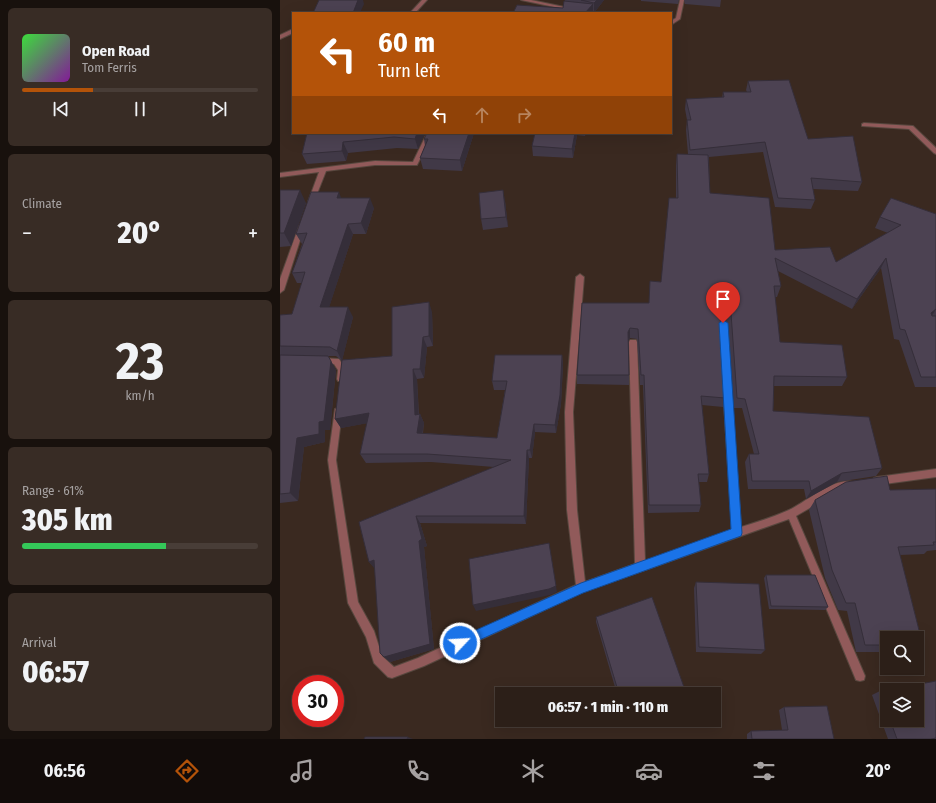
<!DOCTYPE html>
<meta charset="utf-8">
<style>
:root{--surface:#2c1f18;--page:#382c25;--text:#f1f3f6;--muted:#a6a2a2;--line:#483d37;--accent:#b45309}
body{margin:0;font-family:"Fira Sans Condensed",sans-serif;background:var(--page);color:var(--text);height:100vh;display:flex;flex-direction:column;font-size:15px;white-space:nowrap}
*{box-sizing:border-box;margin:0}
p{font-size:13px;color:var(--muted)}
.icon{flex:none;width:22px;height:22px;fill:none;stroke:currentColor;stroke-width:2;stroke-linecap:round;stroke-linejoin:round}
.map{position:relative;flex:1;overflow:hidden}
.panel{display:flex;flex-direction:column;gap:8px;padding:8px;background:#18110d;width:280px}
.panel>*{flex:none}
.top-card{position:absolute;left:12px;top:12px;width:380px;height:122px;border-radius:0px;box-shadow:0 4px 16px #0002,0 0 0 1px var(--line);background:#b45309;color:#fff;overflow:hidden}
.buttons{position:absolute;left:600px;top:631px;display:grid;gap:8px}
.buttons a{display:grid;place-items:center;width:44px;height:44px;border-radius:0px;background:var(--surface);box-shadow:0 4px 16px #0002,0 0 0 1px var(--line);font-size:20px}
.speed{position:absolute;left:12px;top:675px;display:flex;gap:8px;font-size:20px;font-weight:700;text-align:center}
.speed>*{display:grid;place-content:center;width:52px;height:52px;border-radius:50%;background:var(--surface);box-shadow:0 4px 16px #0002,0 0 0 1px var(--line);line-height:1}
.speed .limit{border:6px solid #d22;background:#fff;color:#111}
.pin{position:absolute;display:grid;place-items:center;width:34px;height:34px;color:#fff;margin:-41px -17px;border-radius:50% 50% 50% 0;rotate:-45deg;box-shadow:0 0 4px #0007}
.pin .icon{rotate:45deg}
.me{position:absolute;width:44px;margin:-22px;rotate:65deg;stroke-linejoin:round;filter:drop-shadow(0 0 3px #0008)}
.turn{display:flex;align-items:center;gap:14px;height:84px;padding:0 20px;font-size:18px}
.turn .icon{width:52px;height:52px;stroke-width:2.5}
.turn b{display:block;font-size:28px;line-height:34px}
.lanes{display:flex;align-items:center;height:38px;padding:0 20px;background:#0003;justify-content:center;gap:20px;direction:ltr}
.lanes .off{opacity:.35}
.big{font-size:30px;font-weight:800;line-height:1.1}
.panel .tile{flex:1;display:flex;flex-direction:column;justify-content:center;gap:6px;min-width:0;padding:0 14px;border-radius:6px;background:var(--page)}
.panel .dial{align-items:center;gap:0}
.dial b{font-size:52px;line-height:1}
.song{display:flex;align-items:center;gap:12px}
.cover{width:48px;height:48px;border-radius:6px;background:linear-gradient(135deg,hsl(120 70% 55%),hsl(290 70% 35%))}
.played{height:4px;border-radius:2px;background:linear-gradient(90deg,var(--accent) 30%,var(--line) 30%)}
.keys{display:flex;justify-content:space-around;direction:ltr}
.heat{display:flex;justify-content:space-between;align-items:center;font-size:22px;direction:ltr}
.charge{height:6px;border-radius:3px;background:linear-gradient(90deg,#34c759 61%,var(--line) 0)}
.trip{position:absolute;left:215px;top:687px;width:226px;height:40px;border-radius:0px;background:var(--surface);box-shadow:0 4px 16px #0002,0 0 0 1px var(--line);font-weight:800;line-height:40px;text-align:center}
.tab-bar{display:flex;height:64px;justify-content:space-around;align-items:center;background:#120c0a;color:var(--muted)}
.tab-bar .icon{width:28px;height:28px}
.tab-bar .on{color:var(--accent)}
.tab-bar b{font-size:18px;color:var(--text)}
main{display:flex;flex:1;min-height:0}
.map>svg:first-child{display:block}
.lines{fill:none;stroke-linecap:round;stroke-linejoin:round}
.street-casing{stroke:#57473e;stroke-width:2}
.street{fill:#915a5a;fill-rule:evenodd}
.wall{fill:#413947}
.shaded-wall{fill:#352e39}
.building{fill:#4c4252;stroke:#352e39}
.route{fill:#1a73e8;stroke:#114b97}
</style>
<main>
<section class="panel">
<div class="tile">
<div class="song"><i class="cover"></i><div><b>Open Road</b><p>Tom Ferris</p></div></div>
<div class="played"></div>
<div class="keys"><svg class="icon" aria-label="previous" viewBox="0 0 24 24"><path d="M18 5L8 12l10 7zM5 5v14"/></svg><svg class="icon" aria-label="pause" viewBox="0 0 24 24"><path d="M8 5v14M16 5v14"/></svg><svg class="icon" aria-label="next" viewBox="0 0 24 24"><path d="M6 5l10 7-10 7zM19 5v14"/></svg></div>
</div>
<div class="tile"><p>Climate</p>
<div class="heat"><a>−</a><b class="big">20°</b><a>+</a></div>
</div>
<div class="tile dial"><b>23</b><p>km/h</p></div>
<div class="tile"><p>Range · 61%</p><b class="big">305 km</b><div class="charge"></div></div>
<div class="tile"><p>Arrival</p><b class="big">06:57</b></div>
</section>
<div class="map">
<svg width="656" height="739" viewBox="0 0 656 739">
<rect width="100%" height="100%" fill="#3a2920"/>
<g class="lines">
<defs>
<path id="street" d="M 142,0 L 147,0 L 135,13 L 130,13 Z
M 241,0 L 251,0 L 313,13 L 303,13 Z
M 400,0 L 404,0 L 400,19 L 391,25 L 391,21 L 396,18 Z
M 13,29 L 13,33 L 0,39 L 0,35 Z
M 584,123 L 633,126 L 656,148 L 656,154 L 654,153 L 629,129 L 582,126 L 582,124 Z
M 147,133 L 153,133 L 137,165 L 95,165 L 46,171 L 33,204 L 29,204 L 28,202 L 39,172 L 0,177 L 0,173 L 95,161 L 133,162 Z
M 19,226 L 21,226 L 24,228 L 4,290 L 0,293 L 0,279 Z
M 300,274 L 304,277 L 293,412 L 297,510 L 305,582 L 355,564 L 349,342 L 350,340 L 356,340 L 357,342 L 365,561 L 452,530 L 439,323 L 443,320 L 446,321 L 461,527 C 477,522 494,517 509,510 C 524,503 556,476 573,482 L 574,485 L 573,488 L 559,491 L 516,516 L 585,676 L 584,680 L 580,681 L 576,680 L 509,519 L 303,592 L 144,666 L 112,678 L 108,677 L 94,663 L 86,637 L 68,603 L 48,460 L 55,409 L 58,408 L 61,409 L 62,412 L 56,460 L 78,602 L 94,631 L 102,656 L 114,667 L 138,658 L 296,585 L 287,510 L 285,412 L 296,277 Z
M 41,358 L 59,359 L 66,370 L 64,381 L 58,381 L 57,379 L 58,370 L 54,364 L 38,363 L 37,361 L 38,359 Z
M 656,469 L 656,477 L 597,485 L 594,484 L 593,481 L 594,478 L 597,477 Z"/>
</defs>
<!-- street casing -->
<use href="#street" class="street-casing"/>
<!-- street -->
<use href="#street" class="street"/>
</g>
<!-- wall -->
<path class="wall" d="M 285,0 L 324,0 L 314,13 L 313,12 L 313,13 L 283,8 Z
M 361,0 L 399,0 L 398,4 L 361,1 Z
M 404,0 L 441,0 L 440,7 L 405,4 Z
M 468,81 L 528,139 L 582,182 L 578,191 L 533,189 L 535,200 L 531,209 L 495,207 L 483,152 L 429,157 L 430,193 L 495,250 L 556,262 L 608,233 L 595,228 L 600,217 L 656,214 L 656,387 L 635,387 L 619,340 L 614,339 L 601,268 L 572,309 L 498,271 L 501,286 L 497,297 L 495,297 L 500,342 L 567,377 L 562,386 L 494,386 L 493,411 L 602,468 L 596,476 L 557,482 L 526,499 L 524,489 L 468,489 L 465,462 L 469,454 L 474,454 L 462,408 L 454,408 L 448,323 L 443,318 L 440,321 L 445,398 L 443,407 L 422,405 L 429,474 L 427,482 L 419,482 L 421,505 L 419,512 L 368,513 L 363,385 L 360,385 L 357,339 L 350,338 L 348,341 L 349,375 L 349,385 L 297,384 L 297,375 L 369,303 L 370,281 L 381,282 L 396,198 L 396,165 L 397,154 L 408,154 L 406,130 L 407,120 L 405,109 L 406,99 L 442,98 L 443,92 L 467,92 L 466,90 Z
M 27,133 L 145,133 L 138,149 L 117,148 L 68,153 L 66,161 L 27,164 L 22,154 Z
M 194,133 L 182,171 L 143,169 L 140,158 L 145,146 L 144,139 Z
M 255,133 L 306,133 L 305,136 L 297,135 L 293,158 L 253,156 L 252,146 Z
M 0,190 L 26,203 L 11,246 L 0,247 Z
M 61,198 L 94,208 L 86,234 L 73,234 L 49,307 L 73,317 L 62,360 L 112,356 L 152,312 L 153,346 L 147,347 L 144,378 L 137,379 L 139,414 L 140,414 L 144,423 L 143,433 L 217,438 L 225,390 L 214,390 L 212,381 L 282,355 L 283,365 L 281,404 L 276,433 L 255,432 L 252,458 L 249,458 L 246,524 L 140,523 L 147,546 L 144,547 L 154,649 L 110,662 L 104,657 L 95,568 L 89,562 L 79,522 L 214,467 L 151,462 L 86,463 L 80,454 L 87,423 L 61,428 L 55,419 L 62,361 L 56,356 L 48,356 L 56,370 L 50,430 L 45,430 L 45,442 L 24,447 L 18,501 L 0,503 L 0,315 L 12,314 L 22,283 L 17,283 L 12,273 L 22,244 L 16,234 Z
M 225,201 L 228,227 L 203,230 L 201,219 Z
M 656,489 L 656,550 L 647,551 L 644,554 L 620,555 L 643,646 L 637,649 L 637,638 L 607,638 L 607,652 L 576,652 L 567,611 L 558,610 L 545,578 L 529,510 L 535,500 L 610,490 Z
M 486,575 L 548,607 L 545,610 L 489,609 L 484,578 Z
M 416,582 L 485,650 L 481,654 L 416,652 L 414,588 Z
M 316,617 L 405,690 L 403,693 L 401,694 L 337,694 L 316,622 Z
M 656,681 L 656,739 L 608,739 L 592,695 L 600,691 L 607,690 L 607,720 L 637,720 Z
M 504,707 L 554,739 L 467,739 L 467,734 L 471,731 L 502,730 L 499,710 Z"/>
<!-- shaded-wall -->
<path class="shaded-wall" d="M 78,0 L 83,0 L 84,4 L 80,13 L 73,13 Z
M 317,0 L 324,0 L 314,13 L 314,3 Z
M 313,4 L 313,13 L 305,13 Z
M 137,133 L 145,133 L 138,149 L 135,139 Z
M 189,133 L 194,133 L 182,171 L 180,160 Z
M 295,133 L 297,133 L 297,135 L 293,158 L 292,149 Z
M 63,142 L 68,153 L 66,161 L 62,151 Z
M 20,190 L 26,203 L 11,246 L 4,233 Z
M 223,190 L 225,201 L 228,227 L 226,217 Z
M 59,192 L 63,203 L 57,198 Z
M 90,198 L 94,208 L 86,234 L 81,223 Z
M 68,224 L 73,234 L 46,317 L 40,307 Z
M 606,258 L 601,268 L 572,309 L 577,299 Z
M 149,302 L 152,312 L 153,346 L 149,336 Z
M 68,307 L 73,317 L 62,361 L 57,351 Z
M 445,308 L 443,318 L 438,323 L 440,313 Z
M 656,309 L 650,319 L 651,313 Z
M 350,328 L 350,338 L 348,342 L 348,332 Z
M 143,337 L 147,347 L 144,378 L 140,369 Z
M 282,355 L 283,365 L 281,404 L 276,433 L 275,425 Z
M 51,361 L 56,370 L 50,430 L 45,430 L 45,442 L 24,447 L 18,501 L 10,493 L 17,438 L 39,422 Z
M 133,369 L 137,379 L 139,423 L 140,414 L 144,423 L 141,441 L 137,433 L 135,415 Z
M 89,413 L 94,422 L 61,428 L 55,419 Z
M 254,424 L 255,432 L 252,458 L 250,450 Z
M 247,450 L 249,458 L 246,524 L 244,516 Z
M 562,473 L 557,482 L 526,499 L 531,491 Z
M 136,516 L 140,523 L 147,546 L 144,547 L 154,649 L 110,662 L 104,657 Z
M 269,543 L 277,592 L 270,595 L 196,611 L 193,605 Z
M 94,560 L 100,566 L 94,568 L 89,562 Z
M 405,690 L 403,693 L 393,694 Z
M 128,737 L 133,739 L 127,739 Z"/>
<!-- building -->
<path class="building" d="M 39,0 L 78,0 L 73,13 L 33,13 Z
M 301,0 L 317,0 L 314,3 Z
M 284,1 L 313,4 L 305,13 L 233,13 L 237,5 L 283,8 Z
M 509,80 L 528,139 L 573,136 L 582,182 L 531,178 L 535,200 L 498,198 L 485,142 L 410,150 L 407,120 L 411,120 L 406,99 L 444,97 L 443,92 L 471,92 L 468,81 Z
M 27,133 L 137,133 L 135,139 L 114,137 L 63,142 L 62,151 L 22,154 Z
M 147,133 L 189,133 L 180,160 L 140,158 L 148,139 L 144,139 Z
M 255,133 L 295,133 L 292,149 L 252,146 Z
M 397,154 L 428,155 L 430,193 L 489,198 L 495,250 L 550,247 L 556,262 L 621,225 L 600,217 L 611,198 L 656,214 L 656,309 L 651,313 L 652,316 L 656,316 L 656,377 L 641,377 L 625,330 L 620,329 L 606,258 L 577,299 L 495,258 L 501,286 L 494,286 L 500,342 L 562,345 L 567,377 L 494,376 L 493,411 L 589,417 L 602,468 L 562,473 L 531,491 L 529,481 L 472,481 L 469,454 L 479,454 L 465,399 L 457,398 L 451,313 L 445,308 L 440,313 L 445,398 L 421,396 L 429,474 L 418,474 L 421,505 L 369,505 L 364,375 L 361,375 L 358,329 L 350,328 L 348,332 L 349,375 L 297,375 L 302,303 L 369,303 L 370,281 L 381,282 L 389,198 L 398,198 Z
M 0,190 L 20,190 L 4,233 L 0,233 Z
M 223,190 L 226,217 L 201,219 L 199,193 Z
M 31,192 L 59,192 L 57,198 L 90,198 L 81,223 L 68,224 L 40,307 L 68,307 L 57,351 L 50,347 L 0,346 L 0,315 L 12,314 L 25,272 L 12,273 L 27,233 L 16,234 Z
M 149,302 L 149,336 L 143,337 L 140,369 L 133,369 L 135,415 L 140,414 L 137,433 L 217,438 L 227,381 L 212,381 L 215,355 L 282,355 L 280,395 L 275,425 L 254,424 L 250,450 L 247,450 L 244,516 L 136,516 L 142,539 L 139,541 L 150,644 L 104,657 L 100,653 L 94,560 L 89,562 L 79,522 L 231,460 L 147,454 L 80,454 L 89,413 L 55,419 L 62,360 L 112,356 L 112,307 Z
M 0,355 L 48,356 L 51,361 L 44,421 L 39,422 L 39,434 L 17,438 L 10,493 L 0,494 Z
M 607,476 L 610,490 L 656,489 L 656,542 L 653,542 L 654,545 L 618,547 L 643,646 L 637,646 L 637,638 L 607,638 L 607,645 L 585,645 L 575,603 L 566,603 L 552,570 L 535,500 L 566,482 Z
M 269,543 L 276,586 L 269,589 L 193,605 L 189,559 Z
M 486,575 L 535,575 L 548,607 L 491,606 Z
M 416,582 L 479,584 L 485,650 L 419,647 Z
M 372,597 L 405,690 L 393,694 L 339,694 L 316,617 Z
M 656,681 L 656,738 L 651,739 L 617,739 L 610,720 L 637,720 L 637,690 L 608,690 Z
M 607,690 L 607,711 L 600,691 Z
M 547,706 L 554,739 L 472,739 L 471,731 L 508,730 L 504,707 Z
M 85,737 L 128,737 L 127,739 L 84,739 Z"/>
<!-- route -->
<path class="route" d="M 443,320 L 448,323 L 462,533 L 461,536 L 303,593 L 184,647 L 180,649 L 176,647 L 174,643 L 176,639 L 301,583 L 451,529 L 439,323 Z"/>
</svg>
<div class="buttons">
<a><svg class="icon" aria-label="search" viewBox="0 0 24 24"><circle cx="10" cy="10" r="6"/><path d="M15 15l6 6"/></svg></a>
<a><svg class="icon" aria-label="layers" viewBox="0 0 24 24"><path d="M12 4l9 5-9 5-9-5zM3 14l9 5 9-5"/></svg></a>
</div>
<div class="speed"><div class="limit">30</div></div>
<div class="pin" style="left:443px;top:323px;background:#d93025"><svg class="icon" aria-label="arrive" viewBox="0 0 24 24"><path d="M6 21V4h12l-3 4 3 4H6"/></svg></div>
<svg class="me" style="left:180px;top:643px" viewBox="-20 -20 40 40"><circle r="17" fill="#1a73e8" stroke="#fff" stroke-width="3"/><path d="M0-11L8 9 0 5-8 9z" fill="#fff"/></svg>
<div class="trip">06:57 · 1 min · 110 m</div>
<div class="top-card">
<div class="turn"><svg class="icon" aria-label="left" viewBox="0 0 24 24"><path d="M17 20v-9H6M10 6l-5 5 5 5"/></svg><div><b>60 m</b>Turn left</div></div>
<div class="lanes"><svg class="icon" aria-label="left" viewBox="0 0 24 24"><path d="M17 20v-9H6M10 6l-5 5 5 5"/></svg><svg class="icon off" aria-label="ahead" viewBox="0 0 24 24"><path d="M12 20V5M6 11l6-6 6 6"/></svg><svg class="icon off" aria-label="right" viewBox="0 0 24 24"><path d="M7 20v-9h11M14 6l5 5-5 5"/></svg></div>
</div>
</div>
</main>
<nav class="tab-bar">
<b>06:56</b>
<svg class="icon on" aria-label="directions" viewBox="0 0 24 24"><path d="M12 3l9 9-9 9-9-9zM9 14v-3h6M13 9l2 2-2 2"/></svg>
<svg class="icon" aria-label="music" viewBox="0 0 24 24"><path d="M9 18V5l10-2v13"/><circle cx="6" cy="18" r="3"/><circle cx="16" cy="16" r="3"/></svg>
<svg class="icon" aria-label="phone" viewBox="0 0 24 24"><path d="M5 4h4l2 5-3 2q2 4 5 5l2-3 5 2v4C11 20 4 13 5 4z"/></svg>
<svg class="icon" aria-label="climate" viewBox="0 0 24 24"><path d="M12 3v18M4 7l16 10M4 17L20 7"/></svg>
<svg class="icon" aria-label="car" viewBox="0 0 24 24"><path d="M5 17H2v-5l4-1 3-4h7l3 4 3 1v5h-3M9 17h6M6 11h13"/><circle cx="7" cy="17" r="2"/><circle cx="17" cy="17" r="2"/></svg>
<svg class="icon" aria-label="filters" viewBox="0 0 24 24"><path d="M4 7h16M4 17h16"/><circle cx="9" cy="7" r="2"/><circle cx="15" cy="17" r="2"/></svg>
<b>20°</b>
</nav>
